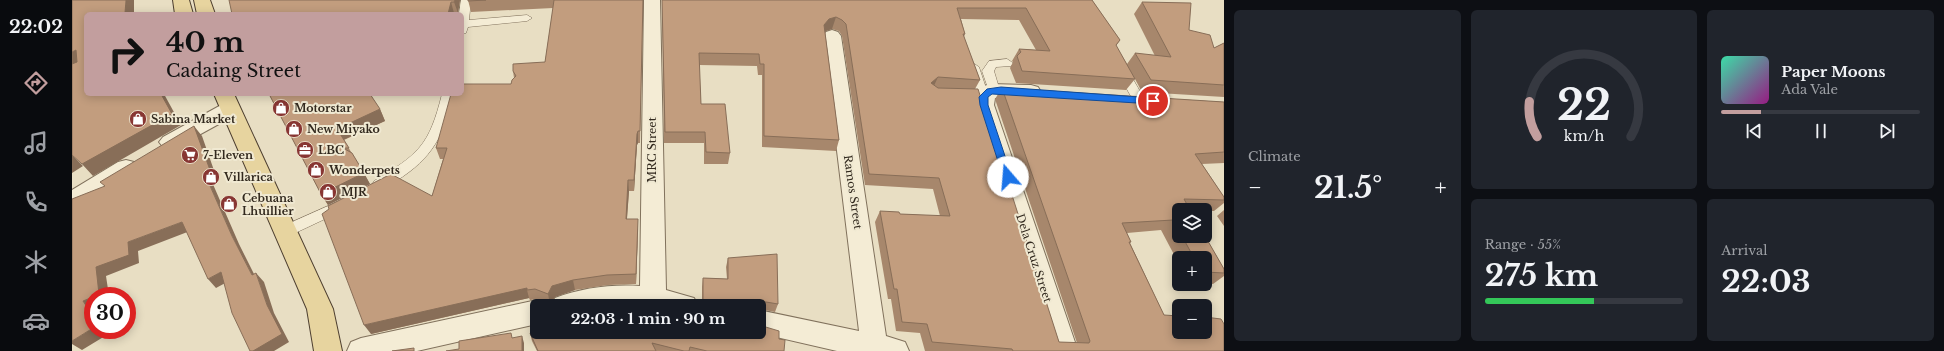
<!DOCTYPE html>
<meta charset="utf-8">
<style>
:root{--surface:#171b24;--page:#20242c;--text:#f1f3f6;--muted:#9ea1a6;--line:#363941;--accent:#c29e9e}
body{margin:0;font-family:"Libre Baskerville",serif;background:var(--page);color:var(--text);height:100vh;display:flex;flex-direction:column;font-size:15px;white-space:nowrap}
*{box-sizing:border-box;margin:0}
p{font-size:13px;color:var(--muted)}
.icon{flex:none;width:22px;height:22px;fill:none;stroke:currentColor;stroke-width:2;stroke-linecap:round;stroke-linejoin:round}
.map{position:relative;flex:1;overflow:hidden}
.details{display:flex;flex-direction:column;gap:10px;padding:10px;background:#0d0f14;width:720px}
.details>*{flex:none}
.banner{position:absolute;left:12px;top:12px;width:380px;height:84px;border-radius:6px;box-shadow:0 2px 10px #0003;background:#c29e9e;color:#111;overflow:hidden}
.controls{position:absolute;left:1100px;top:203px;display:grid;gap:8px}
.controls a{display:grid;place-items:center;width:40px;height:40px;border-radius:6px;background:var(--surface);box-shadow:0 2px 10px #0003;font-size:20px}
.speed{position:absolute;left:12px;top:287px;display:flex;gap:8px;font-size:20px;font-weight:700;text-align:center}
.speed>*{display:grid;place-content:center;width:52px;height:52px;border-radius:50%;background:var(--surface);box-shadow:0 2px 10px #0003;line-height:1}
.speed .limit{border:6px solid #d22;background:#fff;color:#111}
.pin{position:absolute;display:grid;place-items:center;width:34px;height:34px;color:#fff;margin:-17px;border:2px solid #fff;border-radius:50%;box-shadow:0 1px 4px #0007}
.me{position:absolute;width:44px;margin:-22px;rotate:342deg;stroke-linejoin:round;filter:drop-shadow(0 0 3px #0008)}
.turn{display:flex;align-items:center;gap:14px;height:84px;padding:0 16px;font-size:18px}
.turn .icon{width:52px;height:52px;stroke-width:2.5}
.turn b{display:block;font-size:28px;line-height:34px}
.big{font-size:30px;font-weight:700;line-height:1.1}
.details .widget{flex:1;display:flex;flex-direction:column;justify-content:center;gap:6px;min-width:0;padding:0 14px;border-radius:6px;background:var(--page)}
.details .dial{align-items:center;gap:0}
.dial svg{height:104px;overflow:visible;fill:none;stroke:var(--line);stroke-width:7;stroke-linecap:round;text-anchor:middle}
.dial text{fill:var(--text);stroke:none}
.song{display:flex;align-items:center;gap:12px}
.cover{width:48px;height:48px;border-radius:6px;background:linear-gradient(135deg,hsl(160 70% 55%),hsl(310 70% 35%))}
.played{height:4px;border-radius:2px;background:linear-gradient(90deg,var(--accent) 20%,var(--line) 20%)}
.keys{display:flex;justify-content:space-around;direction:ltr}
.heat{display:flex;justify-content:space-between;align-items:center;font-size:22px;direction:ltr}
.charge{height:6px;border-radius:3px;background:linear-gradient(90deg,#34c759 55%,var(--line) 0)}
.details .tiles{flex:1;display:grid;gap:10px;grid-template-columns:repeat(3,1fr)}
.widget:first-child{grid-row:span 2}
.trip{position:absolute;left:458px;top:299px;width:236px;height:40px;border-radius:6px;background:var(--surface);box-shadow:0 2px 10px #0003;font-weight:700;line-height:40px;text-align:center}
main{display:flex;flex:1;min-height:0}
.tab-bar{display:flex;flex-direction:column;width:72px;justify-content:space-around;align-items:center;background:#090b0e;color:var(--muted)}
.tab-bar .icon{width:28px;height:28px}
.tab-bar .selected{color:var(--accent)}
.tab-bar b{font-size:18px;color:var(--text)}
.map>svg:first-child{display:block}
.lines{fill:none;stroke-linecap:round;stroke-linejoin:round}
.service-casing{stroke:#80715c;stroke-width:1}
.minor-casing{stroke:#80715c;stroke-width:2}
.tertiary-casing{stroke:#80715c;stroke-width:2}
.primary-casing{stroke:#4e3f30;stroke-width:2}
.service{fill:#f4ecd5;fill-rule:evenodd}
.minor{fill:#f4ecd5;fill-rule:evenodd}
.tertiary{fill:#f4ecd5;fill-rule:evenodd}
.primary{fill:#e7d49f;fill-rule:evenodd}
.wall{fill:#a7876c}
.shaded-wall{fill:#886e58}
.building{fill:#c29d7e;stroke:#886e58}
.route{fill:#1a73e8;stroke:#114b97}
.labels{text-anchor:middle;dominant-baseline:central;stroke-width:4;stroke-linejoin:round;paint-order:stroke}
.poi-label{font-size:11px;font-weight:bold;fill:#32291e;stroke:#f0e9d2;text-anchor:start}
.street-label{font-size:11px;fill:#32291e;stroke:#f0e9d2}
</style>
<main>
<nav class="tab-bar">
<b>22:02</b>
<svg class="icon selected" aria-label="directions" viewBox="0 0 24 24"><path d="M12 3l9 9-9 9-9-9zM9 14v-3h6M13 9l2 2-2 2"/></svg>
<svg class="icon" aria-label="music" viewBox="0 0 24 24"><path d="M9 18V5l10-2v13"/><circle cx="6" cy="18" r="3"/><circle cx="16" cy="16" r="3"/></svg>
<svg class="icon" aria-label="phone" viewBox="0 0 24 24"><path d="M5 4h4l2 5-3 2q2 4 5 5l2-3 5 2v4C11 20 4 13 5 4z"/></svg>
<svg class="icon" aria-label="climate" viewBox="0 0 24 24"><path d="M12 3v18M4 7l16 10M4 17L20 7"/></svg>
<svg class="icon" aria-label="car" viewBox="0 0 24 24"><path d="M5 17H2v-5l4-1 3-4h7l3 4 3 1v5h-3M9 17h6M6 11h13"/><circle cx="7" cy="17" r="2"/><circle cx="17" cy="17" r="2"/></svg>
</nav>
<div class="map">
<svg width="1152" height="351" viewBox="0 0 1152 351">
<rect width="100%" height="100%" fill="#e8dec3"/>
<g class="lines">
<defs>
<path id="service" d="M 389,0 L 399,0 L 397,20 L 455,15 L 460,18 L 455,21 L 396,27 L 394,33 L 390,34 L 390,14 L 387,14 Z
M 935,59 L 941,63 L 939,66 L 924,67 L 922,71 L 928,91 L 922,95 L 918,94 L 910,71 L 917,61 Z
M 901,63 L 907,67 L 917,97 L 915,100 L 911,101 L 899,99 L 897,96 L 899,93 L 904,92 L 895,67 Z
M 1050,66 L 1054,67 L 1073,100 L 1071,103 L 1063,103 L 1061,100 L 1044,70 Z
M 370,94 L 382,94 C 372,135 361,158 324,181 C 317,185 311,191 302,189 L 300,185 L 302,181 C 347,154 357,146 370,94 Z
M 265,202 L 270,203 L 272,207 L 270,211 L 219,235 L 214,237 L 209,235 L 207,231 L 209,227 Z"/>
<path id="minor" d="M 572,0 L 588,0 L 594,290 L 622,298 L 626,306 L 479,306 L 483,298 C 509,288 540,284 568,286 Z
M 760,30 L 766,32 L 769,36 L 814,336 L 833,342 L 837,351 L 765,351 L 682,332 L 687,332 L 687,310 L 787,331 L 751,36 L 754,32 Z
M 918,84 L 959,85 L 966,87 L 969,92 L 966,97 L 959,99 L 923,98 L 922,105 L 1006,351 L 978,351 L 902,105 C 901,93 907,87 918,84 Z
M 465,300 L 474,304 L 475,306 L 465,306 L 465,324 L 345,351 L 275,351 L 279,342 L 289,338 Z"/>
<path id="tertiary" d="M 158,102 L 165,104 L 168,109 L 165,114 L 105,147 L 98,150 L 91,147 L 87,142 L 91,137 L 151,104 Z
M 54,160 L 62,162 L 65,168 L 62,174 L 8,207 L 0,210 L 0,190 L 46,162 Z"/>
<path id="primary" d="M 101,0 L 117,0 L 121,14 L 103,14 Z
M 122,0 L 138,0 L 143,14 L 125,14 Z
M 142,94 L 162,94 L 261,309 L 270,351 L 242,351 L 235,309 Z"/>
</defs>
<!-- service casing -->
<use href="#service" class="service-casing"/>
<!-- minor casing -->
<use href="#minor" class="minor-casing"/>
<!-- tertiary casing -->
<use href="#tertiary" class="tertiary-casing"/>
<!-- primary casing -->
<use href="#primary" class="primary-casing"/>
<!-- service -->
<use href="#service" class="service"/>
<!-- minor -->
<use href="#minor" class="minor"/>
<!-- tertiary -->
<use href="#tertiary" class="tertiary"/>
<!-- primary -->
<use href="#primary" class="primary"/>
</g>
<!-- wall -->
<path class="wall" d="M 157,0 L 388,0 L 386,13 L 382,13 Z
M 396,0 L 571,0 L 568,143 L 566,143 L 565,145 L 562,191 L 557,191 L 555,219 L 566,230 L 564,284 L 536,285 L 503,290 L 483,297 L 478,304 L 466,299 L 458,300 L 457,298 L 299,334 L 360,196 L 371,159 L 368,159 L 364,148 L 439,84 L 442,78 L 441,71 L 473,62 L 481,8 L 399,12 Z
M 590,0 L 1020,0 L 1048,40 L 1044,46 L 1055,64 L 1063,53 L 1083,56 L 1062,14 L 1070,2 L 1117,30 L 1142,48 L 1152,43 L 1152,97 L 1070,92 L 1063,79 L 1054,90 L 944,83 L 938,68 L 941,62 L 940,61 L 947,49 L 964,50 L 947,20 L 889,19 L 893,34 L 892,37 L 908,80 L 903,89 L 987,342 L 1005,343 L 923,99 L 930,88 L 1152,102 L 1152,163 L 1130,164 L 1152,197 L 1152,203 L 1142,211 L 1133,211 L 1133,210 L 1107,210 L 1107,236 L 1133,236 L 1152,269 L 1152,276 L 1141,284 L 1133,283 L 1133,258 L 1107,258 L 1107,264 L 1089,230 L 1055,233 L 1059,242 L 1058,243 L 1092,315 L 1152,351 L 853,351 L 848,333 L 824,331 L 819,299 L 816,299 L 803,222 L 808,211 L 828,214 L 868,216 L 861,189 L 793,185 L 770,36 L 767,31 L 760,29 L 753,31 L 767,140 L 764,151 L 690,147 L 690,75 L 686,75 L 685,66 L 627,65 L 629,104 L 658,153 L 656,164 L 632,164 L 632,143 L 592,143 Z
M 197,94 L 308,109 L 313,121 L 272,140 L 298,184 L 256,205 L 249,194 Z
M 1152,210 L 1152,226 L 1145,216 Z
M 656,258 L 706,304 L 703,312 L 688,309 L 687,325 L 707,339 L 712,351 L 465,351 L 460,341 L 458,333 L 687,306 L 630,306 L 630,287 L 631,278 L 655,279 L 654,267 Z"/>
<!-- shaded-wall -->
<path class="shaded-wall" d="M 54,0 L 62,0 L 62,14 L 52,14 Z
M 383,0 L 388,0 L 386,13 L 382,2 Z
M 379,2 L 382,13 L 382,14 L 376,14 Z
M 764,17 L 760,29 L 754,31 L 750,36 L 752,25 L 757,19 Z
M 4,50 L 14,61 L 0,68 L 0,52 Z
M 866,77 L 861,88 L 859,83 Z
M 89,94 L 92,94 L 109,125 L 21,176 L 10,164 Z
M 308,109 L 313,121 L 271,140 L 265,129 Z
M 122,126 L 130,136 L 145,179 L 140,182 L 167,244 L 187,284 L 180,275 L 160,236 L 132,172 Z
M 566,131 L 566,143 L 565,145 L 562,191 L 562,180 L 565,134 Z
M 0,155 L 11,166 L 0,173 Z
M 292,173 L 298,184 L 256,205 L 249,194 Z
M 556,180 L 557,191 L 554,230 L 554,219 Z
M 566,219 L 566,230 L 564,284 L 564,274 Z
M 110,222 L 118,231 L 66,251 L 67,263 L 34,276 L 37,296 L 23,296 L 24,267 L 56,242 Z
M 149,272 L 157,281 L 144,288 L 136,279 Z
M 184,273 L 192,282 L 202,313 L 217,342 L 202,351 L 181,351 L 195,305 Z
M 501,280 L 503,290 L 483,297 L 478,304 L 476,294 L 480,286 Z
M 455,288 L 455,290 L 457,298 L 299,334 L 292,325 Z
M 21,297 L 21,316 L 11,301 Z
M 21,328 L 21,330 L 36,330 L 38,333 L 10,350 L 0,344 L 0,341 Z
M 450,336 L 452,343 L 452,351 L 450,351 Z"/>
<!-- building -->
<path class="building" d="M 0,0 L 54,0 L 53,13 L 52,14 L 14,14 L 14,36 L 12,38 L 14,39 L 14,94 L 89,94 L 100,114 L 10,164 L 0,155 L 0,64 L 5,62 L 4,50 L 0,52 Z
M 157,0 L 383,0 L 382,2 L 379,2 L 376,14 L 165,14 L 165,13 L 160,14 Z
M 396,0 L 414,0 L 396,1 Z
M 482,0 L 571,0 L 568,131 L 566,131 L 565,134 L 562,180 L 556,180 L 554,219 L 566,219 L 564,274 L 535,275 L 501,280 L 480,286 L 476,294 L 463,289 L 455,290 L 455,288 L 292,325 L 250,214 L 257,209 L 256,206 L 319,174 L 360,196 L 375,148 L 364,148 L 379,94 L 390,94 L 390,84 L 439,84 L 440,80 L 444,76 L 441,71 L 441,64 L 473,62 Z
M 590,0 L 1020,0 L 1048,40 L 1044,45 L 1063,79 L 950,71 L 945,56 L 949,52 L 947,49 L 978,51 L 954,8 L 885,8 L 893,34 L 891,34 L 908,80 L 866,77 L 859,83 L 866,88 L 906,89 L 987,342 L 1017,343 L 1018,341 L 930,88 L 1152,102 L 1152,152 L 1123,154 L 1152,197 L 1152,200 L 1112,199 L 1118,210 L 1107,210 L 1107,231 L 1101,220 L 1050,223 L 1059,242 L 1057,242 L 1092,315 L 1107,316 L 1107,332 L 1133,332 L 1133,317 L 1149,319 L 1152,324 L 1152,351 L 941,351 L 940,349 L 860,342 L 855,324 L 830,322 L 825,289 L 822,289 L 808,211 L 827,212 L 828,214 L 878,216 L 867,178 L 797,174 L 774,24 L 770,20 L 764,17 L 757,19 L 752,25 L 767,140 L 692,136 L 692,64 L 688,64 L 687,54 L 627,53 L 629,104 L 653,104 L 658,153 L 634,152 L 633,132 L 593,132 Z
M 1070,2 L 1119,3 L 1117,30 L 1138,35 L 1142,48 L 1152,43 L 1152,85 L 1079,80 L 1063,53 L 1099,57 Z
M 197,94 L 298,94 L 308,109 L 265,129 L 277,148 L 271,148 L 280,153 L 292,173 L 249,194 Z
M 122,126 L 138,170 L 132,172 L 160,236 L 180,275 L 184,273 L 195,305 L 210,334 L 181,351 L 178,351 L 160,313 L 149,272 L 136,279 L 110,222 L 56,242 L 57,255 L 24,267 L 27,294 L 23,296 L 21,296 L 21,297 L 11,301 L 21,316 L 21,328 L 0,341 L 0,199 L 33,186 L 28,182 Z
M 1110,236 L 1133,236 L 1152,269 L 1152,273 L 1133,272 L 1133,258 L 1122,258 Z
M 705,254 L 706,304 L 688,301 L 688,323 L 687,323 L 687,306 L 631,306 L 631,278 L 656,279 L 656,258 Z
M 687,325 L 707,331 L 707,339 L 713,340 L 712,351 L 635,351 L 618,347 L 617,351 L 612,351 L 580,343 L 584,351 L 466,351 L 458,333 L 465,332 L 687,332 Z
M 439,333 L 440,338 L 450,336 L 450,351 L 374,351 L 387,349 L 387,341 Z
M 342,348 L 342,351 L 320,351 Z"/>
<!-- route -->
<path class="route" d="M 929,87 L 1081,98 L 1085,101 L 1081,104 L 920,94 L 916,97 L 916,105 L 940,177 L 936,181 L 931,177 L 908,105 L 907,97 L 915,89 Z"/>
<!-- icons -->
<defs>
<symbol id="shop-disc" viewBox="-11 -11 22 22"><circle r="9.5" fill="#883633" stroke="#f0e9d2"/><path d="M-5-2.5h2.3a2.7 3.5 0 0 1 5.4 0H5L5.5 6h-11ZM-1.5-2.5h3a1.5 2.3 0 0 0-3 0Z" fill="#fff"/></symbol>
<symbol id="office-disc" viewBox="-11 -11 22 22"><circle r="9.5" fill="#883633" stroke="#f0e9d2"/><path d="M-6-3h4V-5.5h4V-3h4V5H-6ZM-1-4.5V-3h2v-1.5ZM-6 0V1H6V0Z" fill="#fff"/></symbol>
<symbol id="supermarket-disc" viewBox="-11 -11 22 22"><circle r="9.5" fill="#883633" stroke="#f0e9d2"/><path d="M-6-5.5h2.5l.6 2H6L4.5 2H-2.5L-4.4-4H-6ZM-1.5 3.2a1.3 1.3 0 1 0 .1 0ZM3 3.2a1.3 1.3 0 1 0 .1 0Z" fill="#fff"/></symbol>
</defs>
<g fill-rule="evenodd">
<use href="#shop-disc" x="199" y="98" width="20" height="20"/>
<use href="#shop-disc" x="56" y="109" width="20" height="20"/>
<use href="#shop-disc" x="212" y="119" width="20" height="20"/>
<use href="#office-disc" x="223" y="140" width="20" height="20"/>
<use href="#supermarket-disc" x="108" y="145" width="20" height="20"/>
<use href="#shop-disc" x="234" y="160" width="20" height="20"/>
<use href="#shop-disc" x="129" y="167" width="20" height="20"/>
<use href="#shop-disc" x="246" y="182" width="20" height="20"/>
<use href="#shop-disc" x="147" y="194" width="20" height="20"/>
</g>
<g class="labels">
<!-- poi labels -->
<g class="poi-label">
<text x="222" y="108">Motorstar</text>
<text x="79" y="119">Sabina Market</text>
<text x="235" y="129">New Miyako</text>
<text x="246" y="150">LBC</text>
<text x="131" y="155">7-Eleven</text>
<text x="257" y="170">Wonderpets</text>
<text x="152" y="177">Villarica</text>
<text x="269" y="192">MJR</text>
<text x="170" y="198">Cebuana<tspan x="170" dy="13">Lhuillier</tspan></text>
</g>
<!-- street labels -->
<g class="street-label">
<text transform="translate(580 150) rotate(-90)">MRC Street</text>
<text transform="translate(781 192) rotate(82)">Ramos Street</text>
<text transform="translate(962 258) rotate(72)">Dela Cruz Street</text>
</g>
</g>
</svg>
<div class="controls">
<a><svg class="icon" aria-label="layers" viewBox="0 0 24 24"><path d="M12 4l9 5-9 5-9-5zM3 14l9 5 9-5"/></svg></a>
<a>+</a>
<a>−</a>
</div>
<div class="speed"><div class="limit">30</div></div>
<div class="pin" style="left:1081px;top:101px;background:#d93025"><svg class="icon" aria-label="arrive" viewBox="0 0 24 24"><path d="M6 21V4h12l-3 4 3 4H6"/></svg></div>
<svg class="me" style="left:936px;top:177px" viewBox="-20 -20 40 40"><circle r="19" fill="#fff"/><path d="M0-13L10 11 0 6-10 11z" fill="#1a73e8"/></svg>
<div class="trip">22:03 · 1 min · 90 m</div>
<div class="banner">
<div class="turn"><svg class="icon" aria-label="right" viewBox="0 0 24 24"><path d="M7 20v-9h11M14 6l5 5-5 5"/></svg><div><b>40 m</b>Cadaing Street</div></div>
</div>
</div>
<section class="details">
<div class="tiles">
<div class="widget"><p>Climate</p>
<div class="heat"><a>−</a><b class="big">21.5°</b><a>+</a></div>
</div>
<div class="widget dial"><svg viewBox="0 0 100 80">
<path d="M14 69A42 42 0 1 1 86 69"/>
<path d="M14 69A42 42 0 0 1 8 42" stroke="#c29e9e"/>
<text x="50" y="56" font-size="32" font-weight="700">22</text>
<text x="50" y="72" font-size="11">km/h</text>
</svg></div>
<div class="widget">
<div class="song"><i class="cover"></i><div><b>Paper Moons</b><p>Ada Vale</p></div></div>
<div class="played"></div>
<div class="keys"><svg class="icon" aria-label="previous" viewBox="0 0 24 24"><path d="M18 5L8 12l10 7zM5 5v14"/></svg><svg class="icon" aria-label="pause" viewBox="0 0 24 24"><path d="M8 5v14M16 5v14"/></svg><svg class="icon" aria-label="next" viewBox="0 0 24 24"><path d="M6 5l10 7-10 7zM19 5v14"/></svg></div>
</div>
<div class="widget"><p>Range · 55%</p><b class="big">275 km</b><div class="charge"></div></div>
<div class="widget"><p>Arrival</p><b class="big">22:03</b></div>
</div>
</section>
</main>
